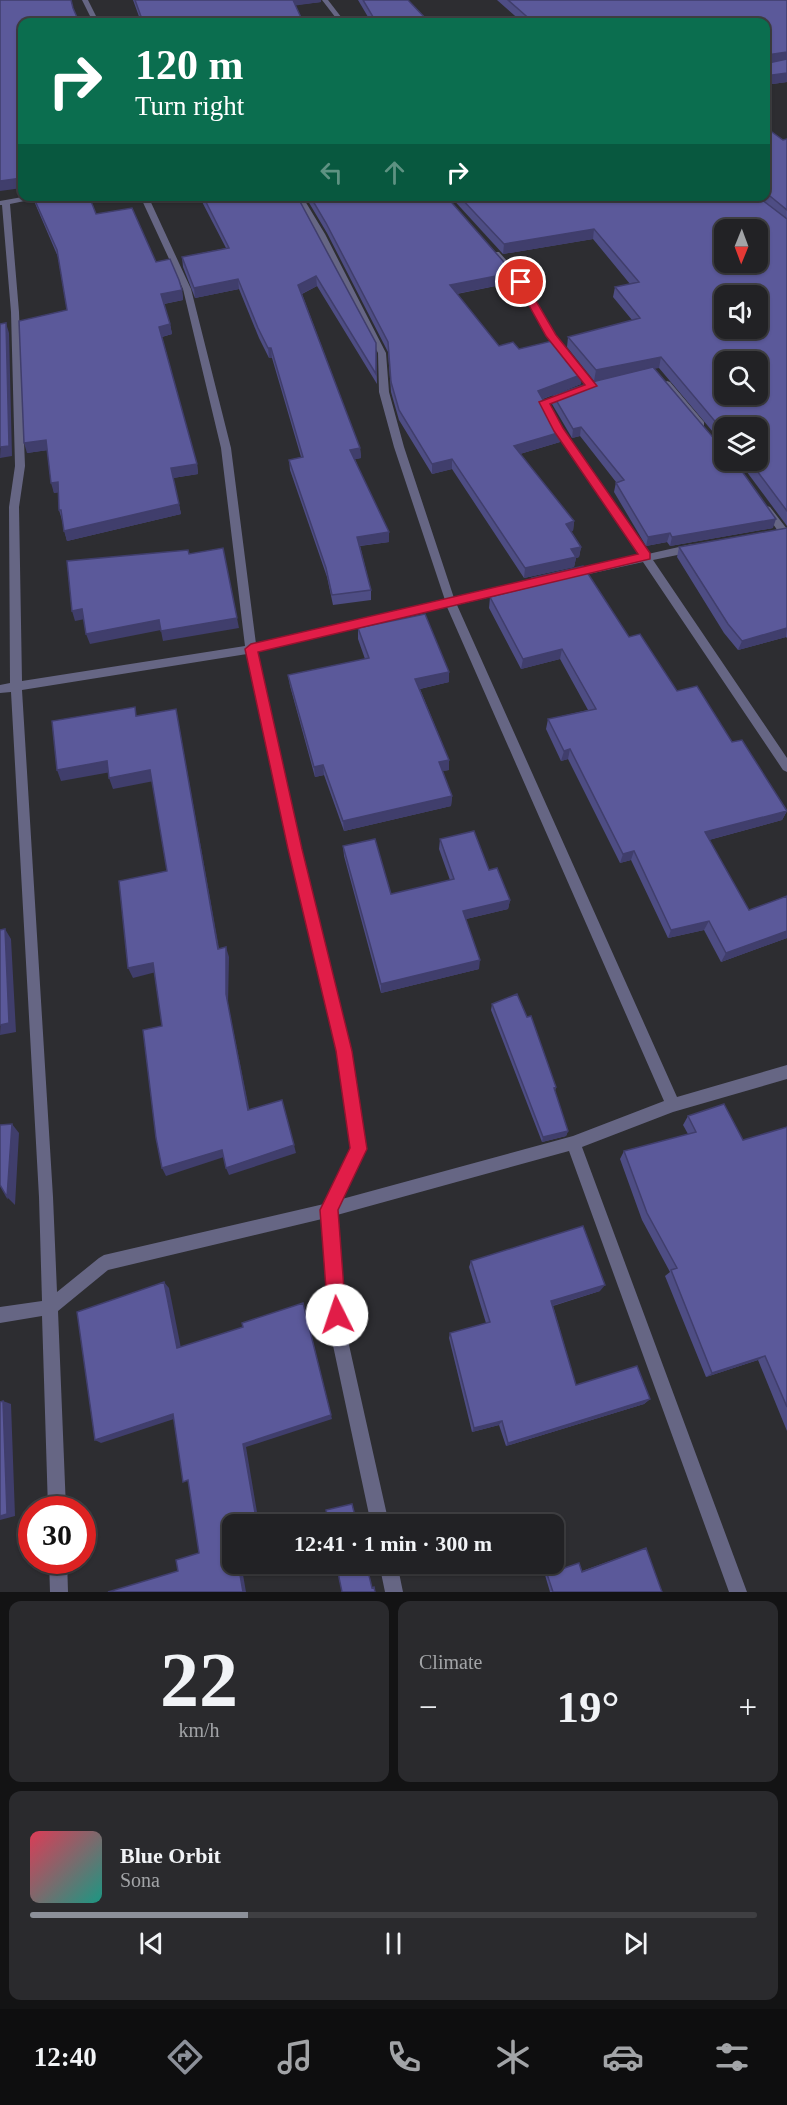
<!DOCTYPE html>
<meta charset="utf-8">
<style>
:root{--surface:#222225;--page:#2a2a2d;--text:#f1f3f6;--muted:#a2a4a7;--line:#3f3f42;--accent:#8c9099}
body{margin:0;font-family:Georgia,serif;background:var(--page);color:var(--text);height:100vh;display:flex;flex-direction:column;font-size:22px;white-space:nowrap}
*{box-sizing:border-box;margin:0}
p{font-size:20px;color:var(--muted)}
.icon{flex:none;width:33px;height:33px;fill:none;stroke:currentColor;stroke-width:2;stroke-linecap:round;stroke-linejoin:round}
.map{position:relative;height:1592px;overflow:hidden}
.sheet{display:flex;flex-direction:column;gap:9px;padding:9px;background:#131314;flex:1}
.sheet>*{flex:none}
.top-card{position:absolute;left:18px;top:18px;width:752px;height:183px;border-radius:12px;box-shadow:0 2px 4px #0004,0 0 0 2px var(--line);background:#0b6e4f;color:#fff;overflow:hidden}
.needle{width:39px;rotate:181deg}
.controls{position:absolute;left:714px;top:219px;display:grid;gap:12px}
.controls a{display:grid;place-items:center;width:54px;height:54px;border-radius:12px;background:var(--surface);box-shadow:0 2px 4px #0004,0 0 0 2px var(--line);font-size:30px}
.speed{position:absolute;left:18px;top:1496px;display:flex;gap:12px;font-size:30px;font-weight:700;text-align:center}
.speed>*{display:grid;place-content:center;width:78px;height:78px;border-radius:50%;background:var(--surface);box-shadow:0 2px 4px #0004,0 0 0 2px var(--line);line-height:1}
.speed .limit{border:9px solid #d22;background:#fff;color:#111}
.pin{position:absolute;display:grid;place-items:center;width:51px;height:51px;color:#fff;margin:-26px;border:3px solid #fff;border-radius:50%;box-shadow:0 2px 6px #0007}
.me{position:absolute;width:66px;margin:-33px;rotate:356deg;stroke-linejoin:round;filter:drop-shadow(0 0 4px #0008)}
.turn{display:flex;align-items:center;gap:21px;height:126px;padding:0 18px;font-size:27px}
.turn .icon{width:78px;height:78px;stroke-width:2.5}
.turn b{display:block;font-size:42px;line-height:51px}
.lanes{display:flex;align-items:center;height:57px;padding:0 18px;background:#0003;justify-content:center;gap:30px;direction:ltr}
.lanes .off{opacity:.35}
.big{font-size:45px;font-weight:700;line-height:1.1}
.sheet .card{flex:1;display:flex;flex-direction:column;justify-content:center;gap:9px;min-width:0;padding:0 21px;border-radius:12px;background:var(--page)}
.sheet .dial{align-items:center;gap:0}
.dial b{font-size:78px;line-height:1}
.song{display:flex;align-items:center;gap:18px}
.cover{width:72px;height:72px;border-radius:9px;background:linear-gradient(135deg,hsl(350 70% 55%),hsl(170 70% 35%))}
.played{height:6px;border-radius:3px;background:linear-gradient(90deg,var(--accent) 30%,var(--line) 30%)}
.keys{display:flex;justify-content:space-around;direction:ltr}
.heat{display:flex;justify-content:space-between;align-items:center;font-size:33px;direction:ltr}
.sheet .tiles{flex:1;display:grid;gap:9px;grid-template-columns:1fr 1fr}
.card:last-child{grid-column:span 2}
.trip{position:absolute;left:222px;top:1514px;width:342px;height:60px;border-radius:12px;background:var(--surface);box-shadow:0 2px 4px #0004,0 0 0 2px var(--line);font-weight:700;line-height:60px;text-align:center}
.tabs{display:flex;height:96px;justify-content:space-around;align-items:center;background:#0e0e0f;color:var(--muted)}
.tabs .icon{width:42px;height:42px}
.tabs .selected{color:var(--accent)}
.tabs b{font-size:27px;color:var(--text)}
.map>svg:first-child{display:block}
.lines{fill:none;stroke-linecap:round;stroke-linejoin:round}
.minor{fill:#666684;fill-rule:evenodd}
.wall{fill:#4e4d84}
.shaded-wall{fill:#403e6c}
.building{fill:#5b599a;stroke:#403e6c;stroke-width:1.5;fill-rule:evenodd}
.route{fill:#e11d48;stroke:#92132f;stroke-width:1.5}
</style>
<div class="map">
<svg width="787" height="1592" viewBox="0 0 787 1592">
<rect width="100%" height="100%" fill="#2d2d31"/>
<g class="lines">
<!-- minor -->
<path class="minor" d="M 82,0 L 88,0 L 99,22 L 93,22 Z
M 322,0 L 328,0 L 345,22 L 339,22 Z
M 28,196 L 49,196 L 10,204 L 19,312 L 25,466 L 19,507 L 22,681 L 245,646 L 221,448 L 183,289 L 140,196 L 148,196 L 191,289 L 231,448 L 256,644 L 445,600 L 394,447 L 379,392 L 378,353 L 317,234 L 295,196 L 302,196 L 325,234 L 386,353 L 389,392 L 404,447 L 454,598 L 546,576 L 551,580 L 546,584 L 457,605 L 677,1097 L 787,1065 L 787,1079 L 673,1112 L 582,1147 L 747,1592 L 729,1592 L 569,1151 L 337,1215 L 347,1336 L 389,1524 L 371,1524 L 331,1336 L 322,1219 L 108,1270 L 58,1311 L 66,1509 L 48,1509 L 42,1316 L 0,1323 L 0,1307 L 42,1301 L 39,1197 L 11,692 L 0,693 L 0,685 L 10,683 L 9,507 L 15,466 L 11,312 L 2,205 L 0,205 L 0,201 ZM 447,607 L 664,1101 L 573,1136 L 342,1199 L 365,1148 L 351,1051 L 301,849 L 257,652 ZM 247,654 L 289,849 L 337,1051 L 351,1148 L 324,1204 L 104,1255 L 99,1258 L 57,1292 L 53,1197 L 22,690 Z
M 493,252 L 499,252 L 524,280 L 555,335 L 594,384 L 594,388 L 588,388 L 547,336 L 517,283 L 493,256 Z
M 667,381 L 670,382 L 704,422 L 704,426 L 698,426 L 664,386 L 663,384 Z
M 569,391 L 574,394 L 572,396 L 549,403 L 562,428 L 648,554 L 692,544 L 697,548 L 692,552 L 653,560 L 787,758 L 787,772 L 783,770 L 643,562 L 571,578 L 566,574 L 571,570 L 639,556 L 553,428 L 539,402 Z
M 767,506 L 770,507 L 787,529 L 787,535 L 780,534 L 764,511 L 764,507 Z
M 49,1560 L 67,1560 L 68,1592 L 50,1592 Z
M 379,1563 L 397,1563 L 403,1592 L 385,1592 Z"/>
</g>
<!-- wall -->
<path class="wall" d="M 133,0 L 321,0 L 321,2 L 295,5 L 303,22 L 141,22 Z
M 358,0 L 408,0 L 429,22 L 371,22 Z
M 497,0 L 787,0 L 787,82 L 765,85 L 765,22 L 522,22 Z
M 765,127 L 783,140 L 787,139 L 787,526 L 738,460 L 758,460 L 724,428 L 724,445 L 659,368 L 654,368 L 773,528 L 670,546 L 667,542 L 646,546 L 614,492 L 616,482 L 580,436 L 572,438 L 552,404 L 553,395 L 618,376 L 594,381 L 567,347 L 568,337 L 632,320 L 613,297 L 615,287 L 630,284 L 593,239 L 503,254 L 450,196 L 765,196 Z
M 33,196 L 89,196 L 96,214 L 156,262 L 182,290 L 183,300 L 164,304 L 170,324 L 172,334 L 162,337 L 197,464 L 198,474 L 173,478 L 181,514 L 67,541 L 62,520 L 59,510 L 58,492 L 54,493 L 47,450 L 27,453 L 67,310 L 58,257 L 34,201 Z
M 199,196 L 297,196 L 376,343 L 377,384 L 317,286 L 302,294 L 360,448 L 361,458 L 355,459 L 389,542 L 360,546 L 371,590 L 371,600 L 333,605 L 327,577 L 290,470 L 289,460 L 301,457 L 272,358 L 269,358 L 259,338 L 239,289 L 195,298 L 183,267 L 182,257 L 226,248 Z
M 305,196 L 446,196 L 511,273 L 510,283 L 457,294 L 499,346 L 519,349 L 581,384 L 543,399 L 561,432 L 560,442 L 520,454 L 574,521 L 573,531 L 571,531 L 581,547 L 579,557 L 576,558 L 574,567 L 524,578 L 452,469 L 432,474 L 399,420 L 391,392 L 388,352 L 327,233 Z
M 787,528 L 787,638 L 786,637 L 738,650 L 724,633 L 677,557 L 679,547 Z
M 532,578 L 629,637 L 677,691 L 732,742 L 787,811 L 782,820 L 709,840 L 749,910 L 787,896 L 787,938 L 721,962 L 704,930 L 668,938 L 631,860 L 620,863 L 568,759 L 561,761 L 546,729 L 548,719 L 588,710 L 560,659 L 521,669 L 489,608 L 490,597 L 531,587 Z
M 358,628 L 449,672 L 449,682 L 420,689 L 449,760 L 449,770 L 442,771 L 452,796 L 451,806 L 344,831 L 324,775 L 315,777 L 290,686 L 288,675 L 365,659 L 358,639 Z
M 440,839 L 489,870 L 510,900 L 508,909 L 466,919 L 479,969 L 381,993 L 344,856 L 343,846 L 391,894 L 450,880 L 439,849 Z
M 492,1004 L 556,1087 L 555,1091 L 568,1131 L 566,1136 L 542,1142 L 491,1010 Z
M 688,1116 L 743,1140 L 787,1127 L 787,1431 L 758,1360 L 706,1377 L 665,1276 L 670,1272 L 642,1220 L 620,1159 L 624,1151 L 688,1134 L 683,1125 Z
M 471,1261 L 600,1291 L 553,1306 L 576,1385 L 650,1399 L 644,1404 L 506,1446 L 499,1425 L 472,1432 L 449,1338 L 450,1333 L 486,1323 L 469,1267 Z
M 646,1548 L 662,1592 L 550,1592 L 545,1575 L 579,1563 L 582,1571 Z"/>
<!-- shaded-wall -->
<path class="shaded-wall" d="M 292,0 L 321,0 L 321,2 L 292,6 Z
M 787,52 L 787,61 L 765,64 L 766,55 Z
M 787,73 L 787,82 L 765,85 L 765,76 Z
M 22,178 L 22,188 L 0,191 L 0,181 Z
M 161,196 L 192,196 L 162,202 Z
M 594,229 L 593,239 L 503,254 L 504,244 Z
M 511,273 L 510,283 L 450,295 L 450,285 Z
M 316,276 L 317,286 L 299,295 L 298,285 Z
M 238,279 L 239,289 L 195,298 L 194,288 Z
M 182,290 L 183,300 L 163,304 L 161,294 Z
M 6,323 L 9,333 L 12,456 L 0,458 Z
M 170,324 L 172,334 L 161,337 L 159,327 Z
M 268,348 L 271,348 L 272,358 L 269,358 Z
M 661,357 L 659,368 L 594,381 L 596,370 Z
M 583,374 L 581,384 L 537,401 L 538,391 Z
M 581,427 L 580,436 L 572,438 L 573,429 Z
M 561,432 L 560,442 L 513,456 L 514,446 Z
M 46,440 L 49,450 L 27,453 L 24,443 Z
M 360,448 L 361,458 L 351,460 L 350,450 Z
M 452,459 L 452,469 L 432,474 L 432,464 Z
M 197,464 L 198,474 L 173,478 L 171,468 Z
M 58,482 L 62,492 L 54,493 L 51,483 Z
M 179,504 L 181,514 L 67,541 L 64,531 Z
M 776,519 L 773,528 L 670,546 L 672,537 Z
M 574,521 L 573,531 L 564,534 L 566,524 Z
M 389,532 L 389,542 L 358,546 L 357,537 Z
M 670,533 L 667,542 L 646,546 L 648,537 Z
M 581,547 L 579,557 L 576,558 L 574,567 L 524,578 L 525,568 L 571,549 Z
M 82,609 L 85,619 L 75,621 L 72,611 Z
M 237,618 L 239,628 L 163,641 L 161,631 Z
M 159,620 L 161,630 L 90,644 L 86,634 Z
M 787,628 L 786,637 L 738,650 L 742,641 Z
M 562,649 L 560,659 L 521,669 L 523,659 Z
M 449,672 L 449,682 L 415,690 L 415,679 Z
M 176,709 L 178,720 L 221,959 L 218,949 Z
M 570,749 L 568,759 L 561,761 L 564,751 Z
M 449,760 L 449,770 L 438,772 L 439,762 Z
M 107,761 L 111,772 L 61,781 L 57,770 Z
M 323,765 L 324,775 L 315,777 L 314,767 Z
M 150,770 L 154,781 L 113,789 L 109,778 Z
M 452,796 L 451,806 L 344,831 L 343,821 Z
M 787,811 L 782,820 L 701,842 L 705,832 Z
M 634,851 L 631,860 L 620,863 L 623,854 Z
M 510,900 L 508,909 L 462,920 L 463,911 Z
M 709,921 L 704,930 L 668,938 L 671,930 Z
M 5,929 L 11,939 L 16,1032 L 0,1035 Z
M 787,931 L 787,938 L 721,962 L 726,953 Z
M 226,947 L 229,957 L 228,1004 L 251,1118 L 248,1110 L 226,994 Z
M 480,960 L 479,969 L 381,993 L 381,984 Z
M 153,963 L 156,972 L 133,978 L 128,968 Z
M 12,1124 L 19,1133 L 15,1205 L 7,1197 Z
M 568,1131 L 566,1136 L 542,1142 L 543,1137 Z
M 294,1145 L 296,1153 L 229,1175 L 226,1168 Z
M 222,1150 L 224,1157 L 166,1176 L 162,1168 Z
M 164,1282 L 169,1288 L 182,1353 L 177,1348 Z
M 605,1285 L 600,1291 L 548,1307 L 551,1301 Z
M 305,1309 L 332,1419 L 246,1447 L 259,1524 L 257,1524 L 243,1444 Z
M 765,1356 L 758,1360 L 706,1377 L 712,1373 Z
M 650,1399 L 644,1404 L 506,1446 L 508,1443 Z
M 3,1401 L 11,1404 L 15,1516 L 0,1520 Z
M 173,1414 L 177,1418 L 101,1443 L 95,1440 Z
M 502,1421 L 499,1425 L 472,1432 L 474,1428 Z
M 238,1563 L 241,1563 L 246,1592 L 243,1592 Z"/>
<!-- building -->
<path class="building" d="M 0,0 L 71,0 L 73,8 L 79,22 L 22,22 L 22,178 L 0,181 Z
M 135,0 L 293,0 L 303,22 L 143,22 Z
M 363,0 L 408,0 L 429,22 L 376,22 Z
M 508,0 L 787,0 L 787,52 L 766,55 L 768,63 L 787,59 L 787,73 L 765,76 L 765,22 L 533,22 Z
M 765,127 L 783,140 L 787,139 L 787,210 L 765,192 Z
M 33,196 L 89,196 L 96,214 L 132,208 L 156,262 L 170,259 L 179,280 L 182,290 L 161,294 L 170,324 L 159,327 L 197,464 L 171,468 L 179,504 L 64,531 L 61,510 L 59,510 L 58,482 L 51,483 L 46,440 L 24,443 L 19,321 L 67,310 L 57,250 Z
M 203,196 L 297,196 L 376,343 L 376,374 L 316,276 L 298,285 L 360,448 L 350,450 L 389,532 L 357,537 L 371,590 L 332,595 L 326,568 L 289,460 L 303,457 L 271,348 L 268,348 L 258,328 L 238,279 L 194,288 L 182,257 L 229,248 Z
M 310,196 L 446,196 L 503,261 L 511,273 L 450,285 L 499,346 L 513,342 L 519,349 L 556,340 L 583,374 L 538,391 L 561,432 L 514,446 L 574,521 L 566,524 L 581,547 L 571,549 L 576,557 L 525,568 L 452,459 L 432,464 L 399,410 L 391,382 L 388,342 L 326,223 Z
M 459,196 L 757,196 L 787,219 L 787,511 L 749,460 L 758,460 L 758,428 L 724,428 L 724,432 L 661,357 L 596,370 L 568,337 L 640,318 L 615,287 L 639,282 L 594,229 L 504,244 ZM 724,230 L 758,230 L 758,262 L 724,262 ZM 724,296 L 758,296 L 758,328 L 724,328 ZM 724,362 L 758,362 L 758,394 L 724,394 Z
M 6,323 L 9,446 L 0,447 L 0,324 Z
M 653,367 L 722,448 L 724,449 L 724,460 L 734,460 L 776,519 L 672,537 L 670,533 L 648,537 L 616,483 L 624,480 L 581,427 L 573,429 L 553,395 L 596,381 Z
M 787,528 L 787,628 L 742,641 L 728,624 L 679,547 Z
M 223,548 L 237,618 L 161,631 L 159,620 L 86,634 L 82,609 L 72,611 L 67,561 L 188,550 L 189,554 Z
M 583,566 L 629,637 L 640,634 L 677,691 L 697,686 L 732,742 L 742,740 L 787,811 L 705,832 L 749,910 L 787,896 L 787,931 L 726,953 L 709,921 L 671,930 L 634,851 L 623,854 L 570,749 L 564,751 L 548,719 L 596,709 L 562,649 L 523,659 L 490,597 L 537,585 L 532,578 Z
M 425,614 L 449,672 L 415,679 L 449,760 L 439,762 L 452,796 L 343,821 L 323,765 L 314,767 L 288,675 L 369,658 L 358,628 Z
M 135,707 L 136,716 L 176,709 L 218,949 L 226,947 L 226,994 L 248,1110 L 282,1100 L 294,1145 L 226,1168 L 222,1150 L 162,1168 L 156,1138 L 143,1030 L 162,1026 L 153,963 L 128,968 L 119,881 L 167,871 L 150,770 L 109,778 L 107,761 L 57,770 L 52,721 Z
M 474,831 L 489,870 L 497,868 L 510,900 L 463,911 L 480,960 L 381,984 L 343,846 L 375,839 L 391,894 L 454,879 L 440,839 Z
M 5,929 L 9,1023 L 0,1025 L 0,930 Z
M 517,994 L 527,1017 L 531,1016 L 556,1087 L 554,1088 L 568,1131 L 543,1137 L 492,1004 Z
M 724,1104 L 743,1140 L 787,1127 L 787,1407 L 765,1356 L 712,1373 L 671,1270 L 677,1268 L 647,1213 L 624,1151 L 696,1132 L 688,1116 Z
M 12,1124 L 7,1197 L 0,1185 L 0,1125 Z
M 583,1226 L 605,1285 L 551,1301 L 576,1385 L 637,1366 L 650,1399 L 508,1443 L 502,1421 L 474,1428 L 450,1333 L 490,1322 L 471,1261 Z
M 164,1282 L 177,1348 L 243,1327 L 242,1323 L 303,1303 L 331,1415 L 243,1444 L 257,1524 L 232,1524 L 232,1563 L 238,1563 L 243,1592 L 108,1592 L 178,1571 L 176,1560 L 199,1553 L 188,1480 L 183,1482 L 173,1414 L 95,1440 L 77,1312 Z
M 3,1401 L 7,1514 L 0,1516 L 0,1402 Z
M 352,1504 L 357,1524 L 329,1524 L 326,1510 Z
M 646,1548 L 662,1592 L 553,1592 L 547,1574 L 579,1563 L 582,1572 Z
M 336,1563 L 366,1563 L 372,1588 L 374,1587 L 375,1592 L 342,1592 Z"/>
<!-- route -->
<path class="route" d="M 521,279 L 525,282 L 556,335 L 597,386 L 550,404 L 563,428 L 650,553 L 650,559 L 258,652 L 302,849 L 352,1051 L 367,1149 L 338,1210 L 346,1315 L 344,1322 L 337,1324 L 331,1322 L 328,1315 L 320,1210 L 350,1148 L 336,1051 L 288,849 L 245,649 L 251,644 L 638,554 L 554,431 L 539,402 L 585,385 L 546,336 L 516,282 Z"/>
</svg>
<div class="controls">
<a><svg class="needle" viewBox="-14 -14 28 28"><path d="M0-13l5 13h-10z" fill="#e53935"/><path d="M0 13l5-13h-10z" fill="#a2a4a7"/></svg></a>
<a><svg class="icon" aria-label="sound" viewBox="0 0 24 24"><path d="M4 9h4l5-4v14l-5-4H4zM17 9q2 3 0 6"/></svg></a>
<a><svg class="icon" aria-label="search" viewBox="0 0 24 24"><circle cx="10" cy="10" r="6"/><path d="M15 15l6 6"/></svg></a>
<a><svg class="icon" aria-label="layers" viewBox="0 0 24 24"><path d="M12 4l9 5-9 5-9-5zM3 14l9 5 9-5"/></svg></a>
</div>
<div class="speed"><div class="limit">30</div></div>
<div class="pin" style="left:521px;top:282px;background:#d93025"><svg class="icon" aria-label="arrive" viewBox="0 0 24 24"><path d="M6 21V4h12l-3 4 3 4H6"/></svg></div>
<svg class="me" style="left:337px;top:1315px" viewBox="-20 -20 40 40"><circle r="19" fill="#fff"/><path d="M0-13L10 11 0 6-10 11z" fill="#e11d48"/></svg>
<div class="trip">12:41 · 1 min · 300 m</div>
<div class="top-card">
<div class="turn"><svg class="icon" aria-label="right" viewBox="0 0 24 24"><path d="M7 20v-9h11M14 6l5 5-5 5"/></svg><div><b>120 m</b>Turn right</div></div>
<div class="lanes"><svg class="icon off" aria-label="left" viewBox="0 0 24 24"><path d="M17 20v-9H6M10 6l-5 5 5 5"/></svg><svg class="icon off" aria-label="ahead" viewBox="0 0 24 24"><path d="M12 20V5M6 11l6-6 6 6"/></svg><svg class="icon" aria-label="right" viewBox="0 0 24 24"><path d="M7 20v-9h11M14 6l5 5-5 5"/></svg></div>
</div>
</div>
<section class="sheet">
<div class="tiles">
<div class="card dial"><b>22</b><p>km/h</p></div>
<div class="card"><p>Climate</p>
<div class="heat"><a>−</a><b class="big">19°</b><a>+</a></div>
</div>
<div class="card">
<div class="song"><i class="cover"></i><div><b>Blue Orbit</b><p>Sona</p></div></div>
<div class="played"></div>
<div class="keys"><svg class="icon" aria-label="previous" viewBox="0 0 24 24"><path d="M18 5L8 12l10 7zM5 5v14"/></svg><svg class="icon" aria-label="pause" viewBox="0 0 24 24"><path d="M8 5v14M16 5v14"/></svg><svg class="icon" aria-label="next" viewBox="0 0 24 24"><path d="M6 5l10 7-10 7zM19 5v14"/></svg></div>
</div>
</div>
</section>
<nav class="tabs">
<b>12:40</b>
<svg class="icon selected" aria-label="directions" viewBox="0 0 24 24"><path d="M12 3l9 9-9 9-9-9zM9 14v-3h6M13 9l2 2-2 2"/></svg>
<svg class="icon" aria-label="music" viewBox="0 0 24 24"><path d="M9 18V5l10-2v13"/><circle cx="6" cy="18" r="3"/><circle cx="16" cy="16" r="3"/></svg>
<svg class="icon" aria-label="phone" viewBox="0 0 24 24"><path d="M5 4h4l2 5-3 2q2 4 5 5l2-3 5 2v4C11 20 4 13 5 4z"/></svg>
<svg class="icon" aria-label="climate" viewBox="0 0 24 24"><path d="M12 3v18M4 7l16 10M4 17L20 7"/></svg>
<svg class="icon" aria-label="car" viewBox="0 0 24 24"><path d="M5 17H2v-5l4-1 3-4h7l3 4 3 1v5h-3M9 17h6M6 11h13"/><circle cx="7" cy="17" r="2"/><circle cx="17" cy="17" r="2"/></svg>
<svg class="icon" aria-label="filters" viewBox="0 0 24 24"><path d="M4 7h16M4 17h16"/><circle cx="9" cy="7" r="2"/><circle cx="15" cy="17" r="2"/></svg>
</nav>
